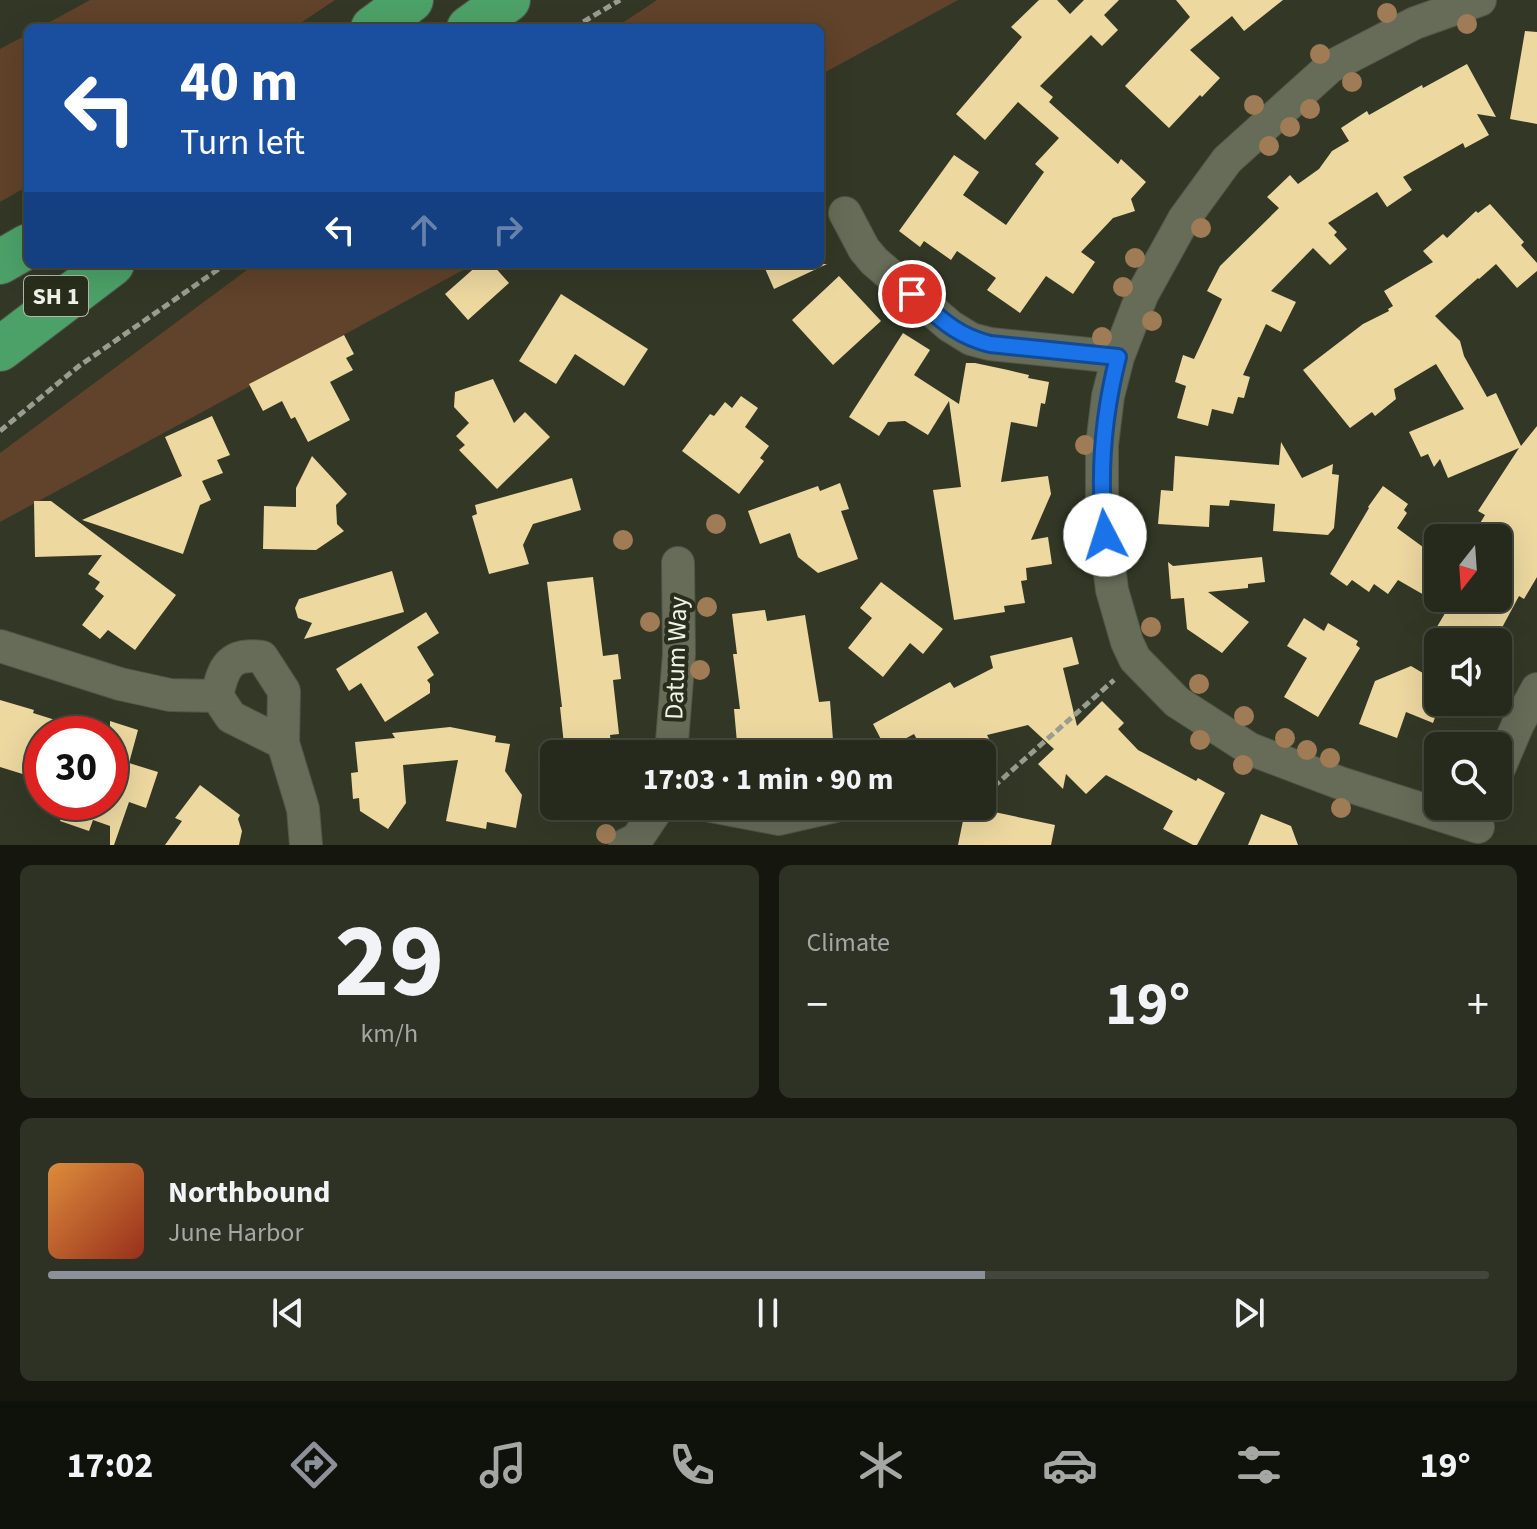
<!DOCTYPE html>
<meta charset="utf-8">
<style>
:root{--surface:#262a1c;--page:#2e3225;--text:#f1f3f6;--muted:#a4a7a3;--line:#42463b;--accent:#8c9099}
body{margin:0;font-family:"Source Sans 3",sans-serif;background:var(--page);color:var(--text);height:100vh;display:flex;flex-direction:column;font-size:30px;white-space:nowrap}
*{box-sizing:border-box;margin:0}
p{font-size:26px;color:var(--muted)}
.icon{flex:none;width:44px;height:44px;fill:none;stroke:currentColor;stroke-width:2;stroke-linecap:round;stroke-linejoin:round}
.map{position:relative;height:845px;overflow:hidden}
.sheet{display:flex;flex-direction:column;gap:20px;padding:20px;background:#15170f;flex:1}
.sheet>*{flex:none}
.guide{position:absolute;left:24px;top:24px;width:800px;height:244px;border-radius:12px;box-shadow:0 8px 32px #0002,0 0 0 2px var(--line);background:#1a4fa0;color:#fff;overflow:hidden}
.needle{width:52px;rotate:197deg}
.buttons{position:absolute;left:1424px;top:524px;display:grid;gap:16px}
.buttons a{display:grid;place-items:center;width:88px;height:88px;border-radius:12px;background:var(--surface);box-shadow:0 8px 32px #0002,0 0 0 2px var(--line);font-size:40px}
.speed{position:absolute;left:24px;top:716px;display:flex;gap:16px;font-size:40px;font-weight:700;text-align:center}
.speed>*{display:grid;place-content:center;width:104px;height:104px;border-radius:50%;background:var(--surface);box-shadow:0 8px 32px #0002,0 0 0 2px var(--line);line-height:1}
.speed .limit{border:12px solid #d22;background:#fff;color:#111}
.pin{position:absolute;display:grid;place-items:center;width:68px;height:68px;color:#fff;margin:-34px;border:4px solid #fff;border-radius:50%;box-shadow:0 2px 8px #0007}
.me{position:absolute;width:88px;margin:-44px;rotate:355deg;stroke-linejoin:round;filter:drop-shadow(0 0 6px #0008)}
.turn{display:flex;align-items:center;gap:28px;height:168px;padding:0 24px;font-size:36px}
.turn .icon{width:104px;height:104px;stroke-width:2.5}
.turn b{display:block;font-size:56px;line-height:68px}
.lanes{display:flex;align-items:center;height:76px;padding:0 24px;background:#0003;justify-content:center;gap:40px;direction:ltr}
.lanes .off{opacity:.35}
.big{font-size:60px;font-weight:700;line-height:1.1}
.sheet .card{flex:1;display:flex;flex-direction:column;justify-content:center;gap:12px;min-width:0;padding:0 28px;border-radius:12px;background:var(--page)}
.sheet .dial{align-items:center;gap:0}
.dial b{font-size:104px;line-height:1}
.song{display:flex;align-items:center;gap:24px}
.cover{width:96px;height:96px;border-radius:12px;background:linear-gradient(135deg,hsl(30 70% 55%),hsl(10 70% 35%))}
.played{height:8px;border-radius:4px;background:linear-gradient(90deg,var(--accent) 65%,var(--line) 65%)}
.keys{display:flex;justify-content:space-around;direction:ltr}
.heat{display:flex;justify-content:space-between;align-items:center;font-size:44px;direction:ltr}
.sheet .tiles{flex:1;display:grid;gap:20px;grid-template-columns:1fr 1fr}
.card:last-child{grid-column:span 2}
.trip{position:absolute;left:540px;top:740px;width:456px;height:80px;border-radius:12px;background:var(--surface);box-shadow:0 8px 32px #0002,0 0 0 2px var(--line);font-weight:700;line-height:80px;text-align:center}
.tab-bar{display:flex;height:128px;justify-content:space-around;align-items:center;background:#0f110b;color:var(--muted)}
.tab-bar .icon{width:56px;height:56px}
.tab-bar .selected{color:var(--accent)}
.tab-bar b{font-size:36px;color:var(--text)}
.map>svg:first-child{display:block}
.green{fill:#61422a}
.building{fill:#edd8a0}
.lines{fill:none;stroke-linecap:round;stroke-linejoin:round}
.minor-casing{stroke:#525646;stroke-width:34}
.highway-casing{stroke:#525646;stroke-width:46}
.path{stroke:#999d8f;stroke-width:5;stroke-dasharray:8 4;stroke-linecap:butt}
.minor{stroke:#666c58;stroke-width:32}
.highway{stroke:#4ca168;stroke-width:44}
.tree{fill:#9f7c56}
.route-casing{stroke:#114b97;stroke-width:20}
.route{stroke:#1a73e8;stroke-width:14}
.labels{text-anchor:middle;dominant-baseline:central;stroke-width:8;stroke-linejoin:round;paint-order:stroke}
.shield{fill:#292e1c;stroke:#b3b7aa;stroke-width:2}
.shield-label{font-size:24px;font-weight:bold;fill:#eef2e7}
.street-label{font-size:26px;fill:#eef2e7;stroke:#292e1c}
</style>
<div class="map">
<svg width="1537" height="845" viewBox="0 0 1537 845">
<rect width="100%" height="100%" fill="#333826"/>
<!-- green -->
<path class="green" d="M 90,0 L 335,0 L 293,28 L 39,28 Z
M 657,0 L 958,0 L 820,75 L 820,28 L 615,28 Z
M 28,34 L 28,186 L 0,202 L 0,49 Z
M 255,264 L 474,264 L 0,522 L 0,453 Z"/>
<!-- building -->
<path class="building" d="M 1039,0 L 1057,0 L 1070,14 L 1084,0 L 1119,0 L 1104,15 L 1118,30 L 1102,46 L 1091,35 L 1040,86 L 1053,97 L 1049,102 L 1118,164 L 1121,159 L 1146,182 L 1131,199 L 1135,211 L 1113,218 L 1081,252 L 1095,262 L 1073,294 L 1046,276 L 1020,313 L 987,290 L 996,278 L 957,251 L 951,260 L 924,241 L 920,247 L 899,231 L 954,155 L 979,172 L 963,195 L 1006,225 L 1044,172 L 1035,164 L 1059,138 L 1018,102 L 985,140 L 956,114 L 1022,37 L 1011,27 Z
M 1176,0 L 1283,0 L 1244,31 L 1232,16 L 1190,50 L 1220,78 L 1202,97 L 1200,95 L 1169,128 L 1125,86 L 1190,17 Z
M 1525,31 L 1537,32 L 1537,124 L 1510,119 Z
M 1467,64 L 1496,117 L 1477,114 L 1489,135 L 1465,148 L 1463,143 L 1403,177 L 1412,190 L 1387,207 L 1377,192 L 1328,223 L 1337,232 L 1334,235 L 1347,249 L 1330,265 L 1313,248 L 1271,291 L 1296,302 L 1281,332 L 1266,324 L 1243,375 L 1250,377 L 1244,398 L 1238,397 L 1233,414 L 1212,409 L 1208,426 L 1177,418 L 1186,386 L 1175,382 L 1183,355 L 1194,359 L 1222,299 L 1207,291 L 1220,266 L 1279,208 L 1267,197 L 1290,175 L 1298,184 L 1319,169 L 1332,151 L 1349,141 L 1341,128 L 1367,111 L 1369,115 L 1422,85 L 1423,88 Z
M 1490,204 L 1524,242 L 1521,245 L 1537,263 L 1537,271 L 1517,288 L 1496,264 L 1479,279 L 1478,278 L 1435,316 L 1460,341 L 1464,356 L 1487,397 L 1496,393 L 1521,446 L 1537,426 L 1537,577 L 1524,599 L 1519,596 L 1497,637 L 1487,631 L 1482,642 L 1428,642 L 1454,598 L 1498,598 L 1498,538 L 1489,538 L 1476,530 L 1485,515 L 1478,511 L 1519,448 L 1448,478 L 1440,459 L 1434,467 L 1428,454 L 1421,457 L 1409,432 L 1464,409 L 1436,364 L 1394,389 L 1396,399 L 1375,416 L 1372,412 L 1350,428 L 1303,370 L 1363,324 L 1389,311 L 1388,309 L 1393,306 L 1384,291 L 1433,262 L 1423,251 L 1443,234 L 1447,238 L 1476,211 L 1478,213 Z
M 479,264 L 492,264 L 509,283 L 468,320 L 445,294 Z
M 763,264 L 827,264 L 774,289 Z
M 839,276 L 881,321 L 833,365 L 792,320 Z
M 561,294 L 648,349 L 624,386 L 575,354 L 556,384 L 519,361 Z
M 903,333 L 930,350 L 914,375 L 959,404 L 966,363 L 975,363 L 1008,370 L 1029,375 L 1028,378 L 1049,382 L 1045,404 L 1041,403 L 1037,427 L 1011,422 L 1001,482 L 1048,476 L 1051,494 L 1031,540 L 1048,537 L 1052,564 L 1026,568 L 1027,580 L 1021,581 L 1025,603 L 1004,606 L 1005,612 L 954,620 L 933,490 L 961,487 L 949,401 L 928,435 L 905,421 L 888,422 L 879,436 L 849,417 Z
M 344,335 L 354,354 L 346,358 L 353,370 L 330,382 L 350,420 L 308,442 L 295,417 L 291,419 L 282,401 L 263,411 L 249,384 Z
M 493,379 L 514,423 L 525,412 L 550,437 L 497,489 L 459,450 L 465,445 L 456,436 L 469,423 L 454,407 L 455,392 Z
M 741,396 L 758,408 L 745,427 L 769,446 L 760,458 L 764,461 L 739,494 L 682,451 L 710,414 L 714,416 L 725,402 L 732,408 Z
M 212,416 L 230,455 L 217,460 L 223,473 L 202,481 L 211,500 L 200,505 L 183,554 L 82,520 L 182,476 L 165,437 Z
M 1281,442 L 1302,478 L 1333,464 L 1332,474 L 1339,475 L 1334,528 L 1328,535 L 1273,531 L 1275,504 L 1230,500 L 1229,506 L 1210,505 L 1209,527 L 1158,524 L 1161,490 L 1173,491 L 1175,456 L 1279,465 Z
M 312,456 L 347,494 L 336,505 L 337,524 L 344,531 L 316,550 L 263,549 L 264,506 L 296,507 L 296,488 Z
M 572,478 L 581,510 L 533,524 L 523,545 L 529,564 L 489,574 L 472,516 L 477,514 L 475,505 Z
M 840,483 L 849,509 L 841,511 L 858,559 L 818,573 L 798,557 L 790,533 L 760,544 L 748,511 L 818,486 L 820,491 Z
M 1383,486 L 1408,504 L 1404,510 L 1407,513 L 1397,528 L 1438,558 L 1438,603 L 1398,580 L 1388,594 L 1374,584 L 1369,592 L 1352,580 L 1347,586 L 1330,574 L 1369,508 L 1368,507 Z
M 34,501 L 51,501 L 176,595 L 135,650 L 108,630 L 100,639 L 82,625 L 104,596 L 95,589 L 100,582 L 88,574 L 102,555 L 35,557 Z
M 1262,557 L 1265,582 L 1248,584 L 1248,588 L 1208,592 L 1249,622 L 1222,653 L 1187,629 L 1184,598 L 1171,599 L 1168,562 L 1173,566 Z
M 392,571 L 404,612 L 304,639 L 312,623 L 298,618 L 295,608 L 299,599 Z
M 593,577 L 603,656 L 618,654 L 621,679 L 613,680 L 619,734 L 610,735 L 612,754 L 565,754 L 560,707 L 562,707 L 547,582 Z
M 881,582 L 943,629 L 923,654 L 910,643 L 883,677 L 848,648 L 872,618 L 860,608 Z
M 765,610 L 767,621 L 805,615 L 819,702 L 830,701 L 833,740 L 816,742 L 817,754 L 738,754 L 734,709 L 740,709 L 733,654 L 737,654 L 732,614 Z
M 426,612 L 439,633 L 417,647 L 434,675 L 427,680 L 430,684 L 430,693 L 385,722 L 361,683 L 349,691 L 336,669 Z
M 1304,618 L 1324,631 L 1328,623 L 1358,641 L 1356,645 L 1360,648 L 1318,717 L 1284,697 L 1307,658 L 1287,646 Z
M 1072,637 L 1079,664 L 1063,668 L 1077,726 L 1102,701 L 1124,723 L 1118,729 L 1138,750 L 1196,781 L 1198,778 L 1225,793 L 1197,845 L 1193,845 L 1163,829 L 1173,811 L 1106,775 L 1086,794 L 1066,774 L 1063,789 L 1038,764 L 1054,749 L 1028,725 L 987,735 L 992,745 L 975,754 L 925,754 L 914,734 L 886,749 L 873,724 L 950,682 L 954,688 L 993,668 L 990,656 Z
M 1411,666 L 1438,682 L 1438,709 L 1433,723 L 1406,712 L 1397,738 L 1359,724 L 1375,681 Z
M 0,700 L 34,710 L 33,713 L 84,729 L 83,734 L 42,734 L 42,780 L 0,767 Z
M 110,721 L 138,730 L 129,763 L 158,772 L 146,808 L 129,802 L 114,845 L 110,845 L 110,826 L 93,820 L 89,831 L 60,821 L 64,810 L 51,806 L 52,802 L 110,802 Z
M 450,727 L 496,736 L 495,742 L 510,744 L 505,771 L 522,795 L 516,828 L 487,822 L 486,829 L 446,821 L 458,760 L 403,765 L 406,803 L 388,829 L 360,811 L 359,798 L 353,799 L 351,773 L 358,772 L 355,742 L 395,738 L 392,733 Z
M 200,785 L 240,815 L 238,819 L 242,831 L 239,845 L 165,845 L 182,821 L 175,818 Z
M 966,806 L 1055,825 L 1051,845 L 958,845 Z
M 1261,814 L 1291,826 L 1298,845 L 1248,845 Z"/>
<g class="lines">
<defs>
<path id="minor" d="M 845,213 L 864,249 L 874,261 L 950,326 L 971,339 L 990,344 L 1118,357
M 0,646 L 120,684 L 170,695 L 217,696
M 283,743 L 231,717 L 217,696 C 223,668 229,652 262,657 L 284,691 L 283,743 L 303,809 L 306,845
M 671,754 L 679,654 L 678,563
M 1498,771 L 1518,724 L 1537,689
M 711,806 L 779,819 L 836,806
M 1478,827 L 1340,783 L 1250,749 L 1177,702 L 1135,659 L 1127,642 L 1112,590 L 1102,508 L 1102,445 L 1108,396 L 1118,357 L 1142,295 L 1184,219 L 1227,160 L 1330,67 L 1415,23 L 1480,0
M 625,845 L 637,839 L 659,806"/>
<path id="highway" d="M 373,28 L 411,0
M 469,28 L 508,0
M 0,262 L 28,246
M 0,349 L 112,264"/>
</defs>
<!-- minor casing -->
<use href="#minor" class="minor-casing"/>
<!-- highway casing -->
<use href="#highway" class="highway-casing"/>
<!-- path -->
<path class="path" d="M 573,28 L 620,0
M 0,431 L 79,366 L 226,264
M 982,787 L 992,788 L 1114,680"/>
<!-- minor -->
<use href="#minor" class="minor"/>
<!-- highway -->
<use href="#highway" class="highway"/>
</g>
<!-- trees -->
<g class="tree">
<circle cx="1387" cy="13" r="10"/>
<circle cx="1467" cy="24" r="10"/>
<circle cx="1320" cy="54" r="10"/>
<circle cx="1352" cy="82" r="10"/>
<circle cx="1254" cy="105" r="10"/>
<circle cx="1310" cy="109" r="10"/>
<circle cx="1290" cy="127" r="10"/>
<circle cx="1269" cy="146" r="10"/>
<circle cx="1201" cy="228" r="10"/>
<circle cx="1135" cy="258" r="10"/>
<circle cx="1123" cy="287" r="10"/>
<circle cx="1152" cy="321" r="10"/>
<circle cx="1102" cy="337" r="10"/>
<circle cx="1085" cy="445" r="10"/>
<circle cx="716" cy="524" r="10"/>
<circle cx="1086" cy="530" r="10"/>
<circle cx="623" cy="540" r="10"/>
<circle cx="707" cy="607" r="10"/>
<circle cx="650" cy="622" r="10"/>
<circle cx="1151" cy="627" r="10"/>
<circle cx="700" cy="670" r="10"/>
<circle cx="1199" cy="684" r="10"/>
<circle cx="1244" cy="716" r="10"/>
<circle cx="1285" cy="738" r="10"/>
<circle cx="1200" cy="740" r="10"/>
<circle cx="1307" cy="750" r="10"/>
<circle cx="1330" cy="758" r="10"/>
<circle cx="1243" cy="765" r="10"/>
<circle cx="1341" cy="808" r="10"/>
<circle cx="606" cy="834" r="10"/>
</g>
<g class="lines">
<defs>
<path id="route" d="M 912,294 C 939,317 954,335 990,344 L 1118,357 C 1103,416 1098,475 1105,535"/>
</defs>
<!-- route casing -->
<use href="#route" class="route-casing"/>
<!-- route -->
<use href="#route" class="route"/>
</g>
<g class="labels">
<!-- shield labels -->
<rect class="shield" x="24" y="276" width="64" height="40" rx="6"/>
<g class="shield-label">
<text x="56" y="296">SH 1</text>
</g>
<!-- street labels -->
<g class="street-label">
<text transform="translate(676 658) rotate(-88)">Datum Way</text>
</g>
</g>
</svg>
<div class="buttons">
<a><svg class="needle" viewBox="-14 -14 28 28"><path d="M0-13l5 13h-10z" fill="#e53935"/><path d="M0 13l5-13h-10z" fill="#a4a7a3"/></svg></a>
<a><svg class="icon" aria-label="sound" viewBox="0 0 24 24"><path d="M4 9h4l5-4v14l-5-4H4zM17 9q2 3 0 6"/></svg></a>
<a><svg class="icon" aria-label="search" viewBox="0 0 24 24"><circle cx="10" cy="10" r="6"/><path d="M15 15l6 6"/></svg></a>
</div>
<div class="speed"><div class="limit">30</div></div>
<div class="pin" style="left:912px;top:294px;background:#d93025"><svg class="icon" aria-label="arrive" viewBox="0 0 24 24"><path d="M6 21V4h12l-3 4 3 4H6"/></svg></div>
<svg class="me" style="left:1105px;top:535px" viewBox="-20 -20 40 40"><circle r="19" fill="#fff"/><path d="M0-13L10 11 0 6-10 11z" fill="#1a73e8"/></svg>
<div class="trip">17:03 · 1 min · 90 m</div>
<div class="guide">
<div class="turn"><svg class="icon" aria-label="left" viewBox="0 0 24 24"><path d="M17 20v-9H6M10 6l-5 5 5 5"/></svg><div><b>40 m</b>Turn left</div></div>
<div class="lanes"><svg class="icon" aria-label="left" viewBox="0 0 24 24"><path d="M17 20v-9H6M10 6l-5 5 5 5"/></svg><svg class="icon off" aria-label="ahead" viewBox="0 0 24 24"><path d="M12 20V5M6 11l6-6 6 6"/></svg><svg class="icon off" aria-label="right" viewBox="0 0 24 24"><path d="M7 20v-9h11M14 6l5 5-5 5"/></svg></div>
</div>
</div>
<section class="sheet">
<div class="tiles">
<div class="card dial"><b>29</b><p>km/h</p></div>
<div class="card"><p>Climate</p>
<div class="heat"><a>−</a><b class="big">19°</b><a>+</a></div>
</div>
<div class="card">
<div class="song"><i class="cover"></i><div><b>Northbound</b><p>June Harbor</p></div></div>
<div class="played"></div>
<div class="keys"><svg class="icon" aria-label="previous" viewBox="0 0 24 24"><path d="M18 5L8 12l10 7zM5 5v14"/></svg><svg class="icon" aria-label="pause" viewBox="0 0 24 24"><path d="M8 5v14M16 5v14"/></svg><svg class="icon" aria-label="next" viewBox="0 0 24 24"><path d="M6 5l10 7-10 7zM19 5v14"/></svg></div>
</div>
</div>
</section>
<nav class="tab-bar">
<b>17:02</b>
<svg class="icon selected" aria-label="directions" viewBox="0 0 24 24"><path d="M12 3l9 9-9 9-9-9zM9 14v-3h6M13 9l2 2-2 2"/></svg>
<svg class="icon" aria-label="music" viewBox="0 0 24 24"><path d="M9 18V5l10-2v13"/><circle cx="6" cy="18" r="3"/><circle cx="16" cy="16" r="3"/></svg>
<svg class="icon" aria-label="phone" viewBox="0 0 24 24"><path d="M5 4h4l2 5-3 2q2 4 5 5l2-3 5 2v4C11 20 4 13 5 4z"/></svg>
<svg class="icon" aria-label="climate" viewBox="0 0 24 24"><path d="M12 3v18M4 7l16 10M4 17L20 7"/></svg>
<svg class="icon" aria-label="car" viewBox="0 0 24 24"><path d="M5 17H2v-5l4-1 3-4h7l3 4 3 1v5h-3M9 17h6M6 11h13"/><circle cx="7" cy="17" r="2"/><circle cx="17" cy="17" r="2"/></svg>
<svg class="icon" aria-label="filters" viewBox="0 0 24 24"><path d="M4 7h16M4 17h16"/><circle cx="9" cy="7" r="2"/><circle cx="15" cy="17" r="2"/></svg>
<b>19°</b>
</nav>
